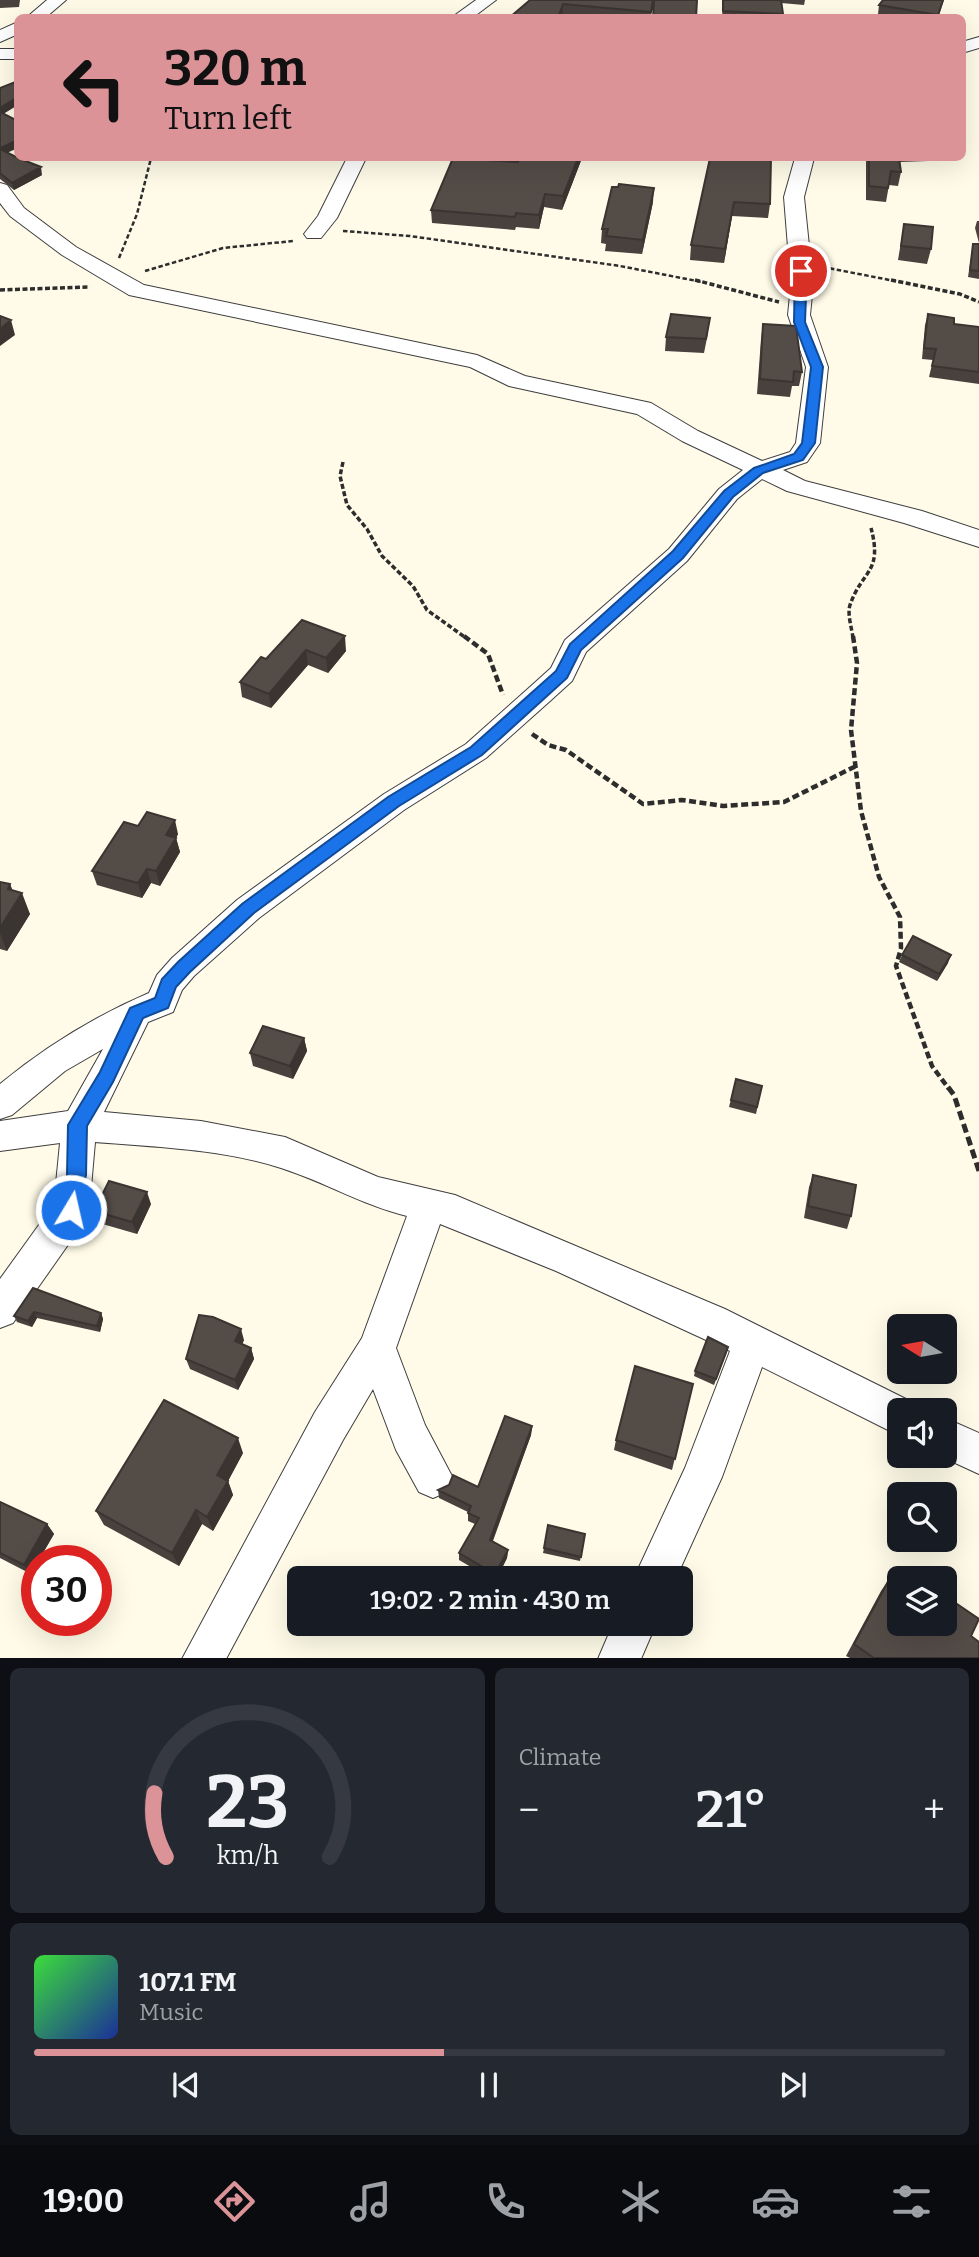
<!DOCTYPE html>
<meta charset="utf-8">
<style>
:root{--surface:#171b24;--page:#242831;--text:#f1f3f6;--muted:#9ea1a6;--line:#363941;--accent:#db9398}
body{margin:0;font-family:Bitter,serif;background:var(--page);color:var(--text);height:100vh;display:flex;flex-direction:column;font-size:26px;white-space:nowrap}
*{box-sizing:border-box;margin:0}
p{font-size:23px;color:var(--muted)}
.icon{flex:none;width:38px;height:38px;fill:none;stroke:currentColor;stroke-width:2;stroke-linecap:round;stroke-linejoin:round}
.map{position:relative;height:1658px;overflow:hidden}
.side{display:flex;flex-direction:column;gap:10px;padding:10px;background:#0d0f14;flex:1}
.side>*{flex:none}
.hud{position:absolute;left:14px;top:14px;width:952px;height:147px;border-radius:10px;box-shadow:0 7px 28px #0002;background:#db9398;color:#111;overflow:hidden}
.needle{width:46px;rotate:281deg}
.fabs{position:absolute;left:887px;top:1314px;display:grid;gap:14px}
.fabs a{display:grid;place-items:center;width:70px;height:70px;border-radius:10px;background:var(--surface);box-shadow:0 7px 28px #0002;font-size:35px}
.speed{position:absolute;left:21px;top:1545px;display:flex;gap:14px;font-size:35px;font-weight:700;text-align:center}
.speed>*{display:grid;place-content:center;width:91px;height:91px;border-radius:50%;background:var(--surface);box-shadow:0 7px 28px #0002;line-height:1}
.speed .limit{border:10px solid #d22;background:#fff;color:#111}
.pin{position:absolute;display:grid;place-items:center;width:60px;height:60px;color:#fff;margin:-30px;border:4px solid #fff;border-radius:50%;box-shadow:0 2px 7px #0007}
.me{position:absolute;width:77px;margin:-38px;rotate:9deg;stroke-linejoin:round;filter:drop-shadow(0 0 5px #0008)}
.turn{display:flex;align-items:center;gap:24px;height:147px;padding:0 35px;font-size:32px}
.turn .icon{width:91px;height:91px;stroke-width:2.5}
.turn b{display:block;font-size:49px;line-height:60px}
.big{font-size:52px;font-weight:600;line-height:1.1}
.side .tile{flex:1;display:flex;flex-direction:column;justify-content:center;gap:10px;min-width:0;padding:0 24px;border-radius:10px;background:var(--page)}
.side .dial{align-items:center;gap:0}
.dial svg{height:182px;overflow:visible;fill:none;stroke:var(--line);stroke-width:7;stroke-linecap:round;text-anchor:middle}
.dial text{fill:var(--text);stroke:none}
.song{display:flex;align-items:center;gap:21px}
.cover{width:84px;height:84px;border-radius:10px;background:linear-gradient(135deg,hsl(120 70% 55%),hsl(230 70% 35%))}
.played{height:7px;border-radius:4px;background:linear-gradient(90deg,var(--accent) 45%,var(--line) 45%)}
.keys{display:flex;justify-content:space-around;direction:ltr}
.heat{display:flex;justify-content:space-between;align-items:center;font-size:38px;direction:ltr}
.side .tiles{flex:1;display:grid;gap:10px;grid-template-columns:1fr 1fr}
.tile:last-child{grid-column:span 2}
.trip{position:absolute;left:287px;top:1566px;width:406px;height:70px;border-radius:10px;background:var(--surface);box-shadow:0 7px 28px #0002;font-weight:600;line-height:70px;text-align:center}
.tab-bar{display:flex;height:112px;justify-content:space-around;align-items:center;background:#090b0e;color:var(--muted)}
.tab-bar .icon{width:49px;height:49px}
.tab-bar .current{color:var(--accent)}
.tab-bar b{font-size:32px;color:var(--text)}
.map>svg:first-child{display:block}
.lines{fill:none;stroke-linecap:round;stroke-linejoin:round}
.minor-casing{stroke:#3e3e3e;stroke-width:2}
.path-far3{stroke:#2d2d2d;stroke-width:2.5;stroke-dasharray:4.5 2.5;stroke-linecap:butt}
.path-far2{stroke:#2d2d2d;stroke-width:3.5;stroke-dasharray:5 2.5;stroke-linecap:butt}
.path-far1{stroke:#2d2d2d;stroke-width:4.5;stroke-dasharray:7 3.5;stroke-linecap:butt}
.path{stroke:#2d2d2d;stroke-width:5;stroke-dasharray:9 4.5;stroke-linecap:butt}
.minor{fill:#fff;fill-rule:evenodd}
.wall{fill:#48413d}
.shaded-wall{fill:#3b3532}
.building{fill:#544c47;stroke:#3b3532;stroke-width:2}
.route{fill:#1a73e8;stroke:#114b97;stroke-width:2}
</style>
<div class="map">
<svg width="979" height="1659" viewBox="0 0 979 1659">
<rect width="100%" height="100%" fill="#fffbe8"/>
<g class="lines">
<defs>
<path id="minor" d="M 47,0 L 66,0 L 45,18 L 26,18 Z
M 476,0 L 496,0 L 472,18 L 451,18 Z
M 18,22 L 18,34 L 0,42 L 0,30 Z
M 979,37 L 979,48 L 962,53 L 962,42 Z
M 0,49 L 18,49 L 18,59 L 0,59 Z
M 347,158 L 366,158 L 337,218 L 321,238 L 307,238 L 304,234 L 318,216 Z
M 795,158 L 814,158 L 804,197 L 813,285 L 810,315 L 828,367 L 820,443 L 807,462 L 783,470 L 805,481 L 922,511 L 979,530 L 979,547 L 904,523 L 787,491 L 762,479 L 737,499 L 687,561 L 586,652 L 572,681 L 550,701 L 486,758 L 404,810 L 259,918 L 194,976 L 182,990 L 173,1012 L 148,1022 L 104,1112 L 201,1121 L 285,1137 L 378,1177 L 455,1195 L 725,1309 L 914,1403 L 917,1410 L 900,1410 L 900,1436 L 762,1367 L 722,1477 L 676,1578 L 634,1578 L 685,1468 L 730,1351 L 556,1271 L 440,1224 L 396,1348 L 425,1425 L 453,1478 L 447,1492 L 433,1498 L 419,1492 L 396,1450 L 373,1389 L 343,1440 L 226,1659 L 182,1659 L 315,1412 L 362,1338 L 407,1216 C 362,1205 325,1182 281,1168 C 222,1149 156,1147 95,1142 L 89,1210 L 84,1222 L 13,1323 L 0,1328 L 0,1279 L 54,1204 L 60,1143 L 0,1151 L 0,1121 L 68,1111 L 103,1049 L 65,1071 L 12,1115 L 0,1119 L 0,1084 C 45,1047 95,1016 149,993 L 157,975 L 172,958 L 237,900 L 384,794 L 466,744 L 530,687 L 551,668 L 565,640 L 669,549 L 719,489 L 743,470 L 682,441 L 637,414 L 509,386 L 470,367 L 129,295 L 62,255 L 10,216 L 0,203 L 0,183 L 7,185 L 24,208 L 76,247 L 144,285 L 477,355 L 525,376 L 651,403 L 698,431 L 762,461 L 790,452 L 796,443 L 806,367 L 788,315 L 791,285 L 784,197 Z
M 945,1418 L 979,1433 L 979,1474 L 940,1456 L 945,1456 Z
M 613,1624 L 656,1624 L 641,1659 L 598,1659 Z"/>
</defs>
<!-- minor casing -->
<use href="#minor" class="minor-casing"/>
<!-- path-far3 -->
<path class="path-far3" d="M 343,231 L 410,236 L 620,266 L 702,282
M 119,258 L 137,214 L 151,158
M 823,267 L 900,282
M 145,271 L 223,248 L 293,241"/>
<!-- path-far2 -->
<path class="path-far2" d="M 695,280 L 779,302
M 891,280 L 960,294 L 979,302
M 0,290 L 90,287
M 343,462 L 340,476 L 347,505 L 367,529 L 382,556 L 413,586 L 427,610 L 466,638
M 853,638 C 852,629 847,614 850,605 C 862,570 883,573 871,528"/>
<!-- path-far1 -->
<path class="path-far1" d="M 464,636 L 488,654 L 503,695
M 853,636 L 857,663 L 851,730 L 861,811 L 879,877 L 900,917 L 901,948 L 896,966 L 932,1066 L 949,1089
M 532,734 L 548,745 L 566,750 L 643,804 L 682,800 L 723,806 L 784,802 L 856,766"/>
<!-- path -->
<path class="path" d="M 948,1087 L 954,1095 L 979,1171"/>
<!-- minor -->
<use href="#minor" class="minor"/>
</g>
<!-- wall -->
<path class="wall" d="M 0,0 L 20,0 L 19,7 L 0,8 Z
M 530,0 L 653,0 L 651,18 L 591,18 L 563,15 Z
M 723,0 L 805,0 L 804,5 L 781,3 L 782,18 L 722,18 Z
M 944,0 L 938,18 L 900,18 L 878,14 L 879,5 Z
M 0,88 L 7,153 L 42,175 L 14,190 L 0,179 Z
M 582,158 L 562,210 L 544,207 L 539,229 L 516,227 L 515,230 L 432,223 L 431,210 L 518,162 Z
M 710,158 L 770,204 L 768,218 L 732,216 L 724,263 L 690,260 L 691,245 Z
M 866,158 L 956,158 L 956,160 L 900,162 L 901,172 L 898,186 L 889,185 L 886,202 L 866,200 Z
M 653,202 L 642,254 L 605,251 L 606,244 L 601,243 L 602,229 Z
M 977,221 L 979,221 L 979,243 L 975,228 Z
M 904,224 L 931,249 L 927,264 L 898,260 Z
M 973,244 L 979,244 L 979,279 L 968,277 Z
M 928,314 L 954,324 L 979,327 L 979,384 L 929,377 L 933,360 L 922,359 L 925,325 Z
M 763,324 L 802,372 L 799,386 L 792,386 L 790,397 L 757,394 L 761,339 Z
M 708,333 L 704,353 L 665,351 L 666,337 Z
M 302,620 L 346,651 L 328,673 L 308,665 L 271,708 L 242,697 L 240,682 L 266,659 Z
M 138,826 L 178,834 L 176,838 L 180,852 L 160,886 L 151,883 L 142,898 L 97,885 L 92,871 Z
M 0,882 L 10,884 L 12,890 L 30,914 L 7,951 L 0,949 Z
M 902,955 L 948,963 L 937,981 L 899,962 Z
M 304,1038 L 307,1051 L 293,1079 L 253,1066 L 250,1053 Z
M 736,1079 L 762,1086 L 756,1114 L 729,1107 Z
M 813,1175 L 851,1216 L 847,1229 L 804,1218 L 809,1187 Z
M 151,1204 L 137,1234 L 99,1223 L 94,1211 Z
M 33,1288 L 101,1313 L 103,1319 L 100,1332 L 37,1318 L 32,1327 L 17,1322 L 14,1316 Z
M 244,1340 L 242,1344 L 251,1348 L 254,1359 L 238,1390 L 190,1369 L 186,1359 Z
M 727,1352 L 714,1385 L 694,1376 L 695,1371 Z
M 693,1384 L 672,1470 L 614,1450 L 616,1440 Z
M 532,1426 L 531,1435 L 493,1541 L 508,1550 L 507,1558 L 497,1578 L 490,1578 L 459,1560 L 459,1553 L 475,1524 L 468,1521 L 468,1512 L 439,1498 L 438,1490 L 478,1487 Z
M 243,1453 L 228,1481 L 233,1495 L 213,1531 L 202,1524 L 179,1566 L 104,1525 L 96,1511 Z
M 0,1502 L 47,1524 L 54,1534 L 31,1574 L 0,1558 Z
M 585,1534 L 580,1561 L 543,1553 L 544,1548 Z
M 890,1578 L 971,1636 L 979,1658 L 850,1658 L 846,1656 L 881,1591 Z"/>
<!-- shaded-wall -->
<path class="shaded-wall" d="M 563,4 L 562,18 L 558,18 Z
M 18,97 L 18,105 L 0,116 L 0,108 Z
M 18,140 L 18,148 L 0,156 L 0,148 Z
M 578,158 L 582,158 L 562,210 L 563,196 Z
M 41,167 L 42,175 L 14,190 L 12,183 Z
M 654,188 L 653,202 L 642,254 L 643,240 Z
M 545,194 L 544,207 L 539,229 L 539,215 Z
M 734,202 L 732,216 L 724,263 L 725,249 Z
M 11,320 L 15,335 L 0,346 L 0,329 Z
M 345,636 L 346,651 L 328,673 L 326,658 Z
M 306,650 L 308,665 L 271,708 L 269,694 Z
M 175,820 L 178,834 L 176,838 L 180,852 L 160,886 L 156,871 L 166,835 Z
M 147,869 L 151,883 L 142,898 L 138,883 Z
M 10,884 L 17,901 L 22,893 L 30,914 L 7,951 L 0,933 L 0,928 L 8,889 Z
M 951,955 L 948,963 L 937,981 L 939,974 Z
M 304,1038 L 307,1051 L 293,1079 L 290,1066 Z
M 147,1192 L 151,1204 L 137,1234 L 132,1222 Z
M 34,1312 L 37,1318 L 32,1327 L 28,1321 Z
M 101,1313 L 103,1319 L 100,1332 L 97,1326 Z
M 241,1329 L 244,1340 L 239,1352 L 235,1341 Z
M 251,1348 L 254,1359 L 238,1390 L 235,1380 Z
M 532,1426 L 531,1435 L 490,1547 L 490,1540 Z
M 238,1438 L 243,1453 L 228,1481 L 233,1495 L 213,1531 L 207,1517 L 217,1475 Z
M 196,1510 L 202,1524 L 179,1566 L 172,1553 Z
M 47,1524 L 54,1534 L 38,1561 L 37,1561 L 37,1564 L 31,1574 L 24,1565 Z
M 508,1550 L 507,1558 L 497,1578 L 495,1578 L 495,1574 Z"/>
<!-- building -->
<path class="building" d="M 530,0 L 653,0 L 651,12 L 563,4 L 558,18 L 509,18 Z
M 654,0 L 697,0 L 696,18 L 653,18 Z
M 723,0 L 781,0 L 783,14 L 723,11 Z
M 883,0 L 943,0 L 938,15 L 879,5 Z
M 18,81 L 18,97 L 0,108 L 0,88 Z
M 0,112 L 18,121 L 18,140 L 0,148 Z
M 0,149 L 18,158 L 41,167 L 12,183 L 0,173 Z
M 453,158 L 518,162 L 519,158 L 578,158 L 563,196 L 545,194 L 539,215 L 516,213 L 515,217 L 431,210 Z
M 710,158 L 771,158 L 770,204 L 734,202 L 725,249 L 691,245 Z
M 869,158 L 899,158 L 901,172 L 891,171 L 888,188 L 869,186 Z
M 619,184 L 654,188 L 643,240 L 606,236 L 608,229 L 602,229 L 612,187 L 618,187 Z
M 904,224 L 933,227 L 931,249 L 901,246 Z
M 973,244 L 979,244 L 979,271 L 970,270 Z
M 671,314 L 710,318 L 706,339 L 666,337 Z
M 928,314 L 954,318 L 954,324 L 979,327 L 979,372 L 932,366 L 936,349 L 924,348 Z
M 0,316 L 11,320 L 0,329 Z
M 763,324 L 796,326 L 802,372 L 794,371 L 793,382 L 760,379 Z
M 302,620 L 345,636 L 326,658 L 306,650 L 269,694 L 240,682 L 261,657 L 266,659 Z
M 147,812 L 175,820 L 166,835 L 176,838 L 156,871 L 147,869 L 138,883 L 92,871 L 124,822 L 138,826 Z
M 0,882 L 10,884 L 8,889 L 22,893 L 0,928 Z
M 913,936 L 951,955 L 939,974 L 902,955 Z
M 263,1026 L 304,1038 L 290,1066 L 250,1053 Z
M 736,1079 L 762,1086 L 757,1107 L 731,1100 Z
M 813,1175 L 856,1185 L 851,1216 L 808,1206 Z
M 109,1181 L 147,1192 L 132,1222 L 94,1211 Z
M 33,1288 L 101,1313 L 97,1326 L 34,1312 L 28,1321 L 14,1316 Z
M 199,1315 L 213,1317 L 241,1329 L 235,1341 L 251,1348 L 235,1380 L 186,1359 Z
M 708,1337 L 728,1347 L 716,1379 L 695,1371 Z
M 635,1366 L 693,1384 L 675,1459 L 616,1440 Z
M 164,1400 L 238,1438 L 217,1475 L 228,1481 L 207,1517 L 196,1510 L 172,1553 L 96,1511 Z
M 505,1416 L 532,1426 L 490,1540 L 508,1550 L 495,1574 L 459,1553 L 479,1518 L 468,1513 L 471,1506 L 438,1490 L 449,1485 L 453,1475 L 478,1487 Z
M 0,1502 L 47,1524 L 24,1565 L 0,1553 Z
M 548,1525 L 585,1534 L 581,1557 L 544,1548 Z
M 890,1578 L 900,1585 L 900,1624 L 945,1624 L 945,1596 L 979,1619 L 971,1636 L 979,1642 L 979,1658 L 874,1658 L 854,1644 Z"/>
<!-- route -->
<path class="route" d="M 801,268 L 807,271 L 805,322 L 823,367 L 815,443 L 803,460 L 763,473 L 733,497 L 683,558 L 581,650 L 567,678 L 482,755 L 399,806 L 254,913 L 190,972 L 176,987 L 168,1008 L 143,1018 L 113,1082 L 87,1126 L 86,1175 L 77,1216 L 71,1219 L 64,1216 L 61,1210 L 67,1175 L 68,1125 L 100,1072 L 130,1008 L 155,998 L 162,979 L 178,962 L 242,904 L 388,797 L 471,747 L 556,671 L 570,644 L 673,551 L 724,491 L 754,468 L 794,454 L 802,443 L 811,367 L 794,322 L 795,271 Z"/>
</svg>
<div class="fabs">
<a><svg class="needle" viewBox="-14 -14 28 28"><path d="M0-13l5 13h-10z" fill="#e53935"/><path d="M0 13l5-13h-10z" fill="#9ea1a6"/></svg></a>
<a><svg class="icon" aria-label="sound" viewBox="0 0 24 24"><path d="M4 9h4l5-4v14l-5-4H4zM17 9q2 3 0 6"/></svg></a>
<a><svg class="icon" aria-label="search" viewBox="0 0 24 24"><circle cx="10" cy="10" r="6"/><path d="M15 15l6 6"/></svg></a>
<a><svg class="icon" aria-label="layers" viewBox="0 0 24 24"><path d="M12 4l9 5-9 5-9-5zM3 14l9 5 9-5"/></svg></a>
</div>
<div class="speed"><div class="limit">30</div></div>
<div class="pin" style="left:801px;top:271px;background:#d93025"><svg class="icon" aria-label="arrive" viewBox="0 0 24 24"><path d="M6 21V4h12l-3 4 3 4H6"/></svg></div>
<svg class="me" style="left:71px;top:1210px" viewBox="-20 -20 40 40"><circle r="17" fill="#1a73e8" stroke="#fff" stroke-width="3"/><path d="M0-11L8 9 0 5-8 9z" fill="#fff"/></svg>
<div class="trip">19:02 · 2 min · 430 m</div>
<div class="hud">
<div class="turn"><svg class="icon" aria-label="left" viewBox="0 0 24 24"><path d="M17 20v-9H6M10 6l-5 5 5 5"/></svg><div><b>320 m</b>Turn left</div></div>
</div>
</div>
<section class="side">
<div class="tiles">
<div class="tile dial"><svg viewBox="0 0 100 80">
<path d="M14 69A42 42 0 1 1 86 69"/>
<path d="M14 69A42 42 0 0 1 9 41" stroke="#db9398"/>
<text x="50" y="56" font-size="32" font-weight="700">23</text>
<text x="50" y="72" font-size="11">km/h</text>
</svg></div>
<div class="tile"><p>Climate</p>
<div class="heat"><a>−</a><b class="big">21°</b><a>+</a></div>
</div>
<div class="tile">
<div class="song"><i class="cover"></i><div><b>107.1 FM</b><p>Music</p></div></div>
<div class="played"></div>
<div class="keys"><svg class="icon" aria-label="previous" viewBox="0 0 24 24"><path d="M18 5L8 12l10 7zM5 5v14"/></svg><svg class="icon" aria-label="pause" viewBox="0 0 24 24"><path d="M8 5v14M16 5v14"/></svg><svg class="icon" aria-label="next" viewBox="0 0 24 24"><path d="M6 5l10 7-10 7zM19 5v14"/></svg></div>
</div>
</div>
</section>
<nav class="tab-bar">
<b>19:00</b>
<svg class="icon current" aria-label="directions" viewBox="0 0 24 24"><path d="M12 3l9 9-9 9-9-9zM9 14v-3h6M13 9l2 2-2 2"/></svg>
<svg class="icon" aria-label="music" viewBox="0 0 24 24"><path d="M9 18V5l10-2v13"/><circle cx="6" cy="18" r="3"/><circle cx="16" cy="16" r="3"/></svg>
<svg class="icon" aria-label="phone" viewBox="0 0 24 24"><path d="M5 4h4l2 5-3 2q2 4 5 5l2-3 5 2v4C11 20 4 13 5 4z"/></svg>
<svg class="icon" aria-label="climate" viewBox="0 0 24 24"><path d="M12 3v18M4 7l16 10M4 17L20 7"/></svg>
<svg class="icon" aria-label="car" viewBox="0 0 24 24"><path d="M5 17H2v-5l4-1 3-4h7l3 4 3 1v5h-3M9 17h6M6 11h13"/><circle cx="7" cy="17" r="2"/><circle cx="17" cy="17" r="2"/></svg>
<svg class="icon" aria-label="filters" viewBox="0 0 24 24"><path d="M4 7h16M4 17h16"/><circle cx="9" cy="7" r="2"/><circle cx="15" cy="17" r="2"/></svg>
</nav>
